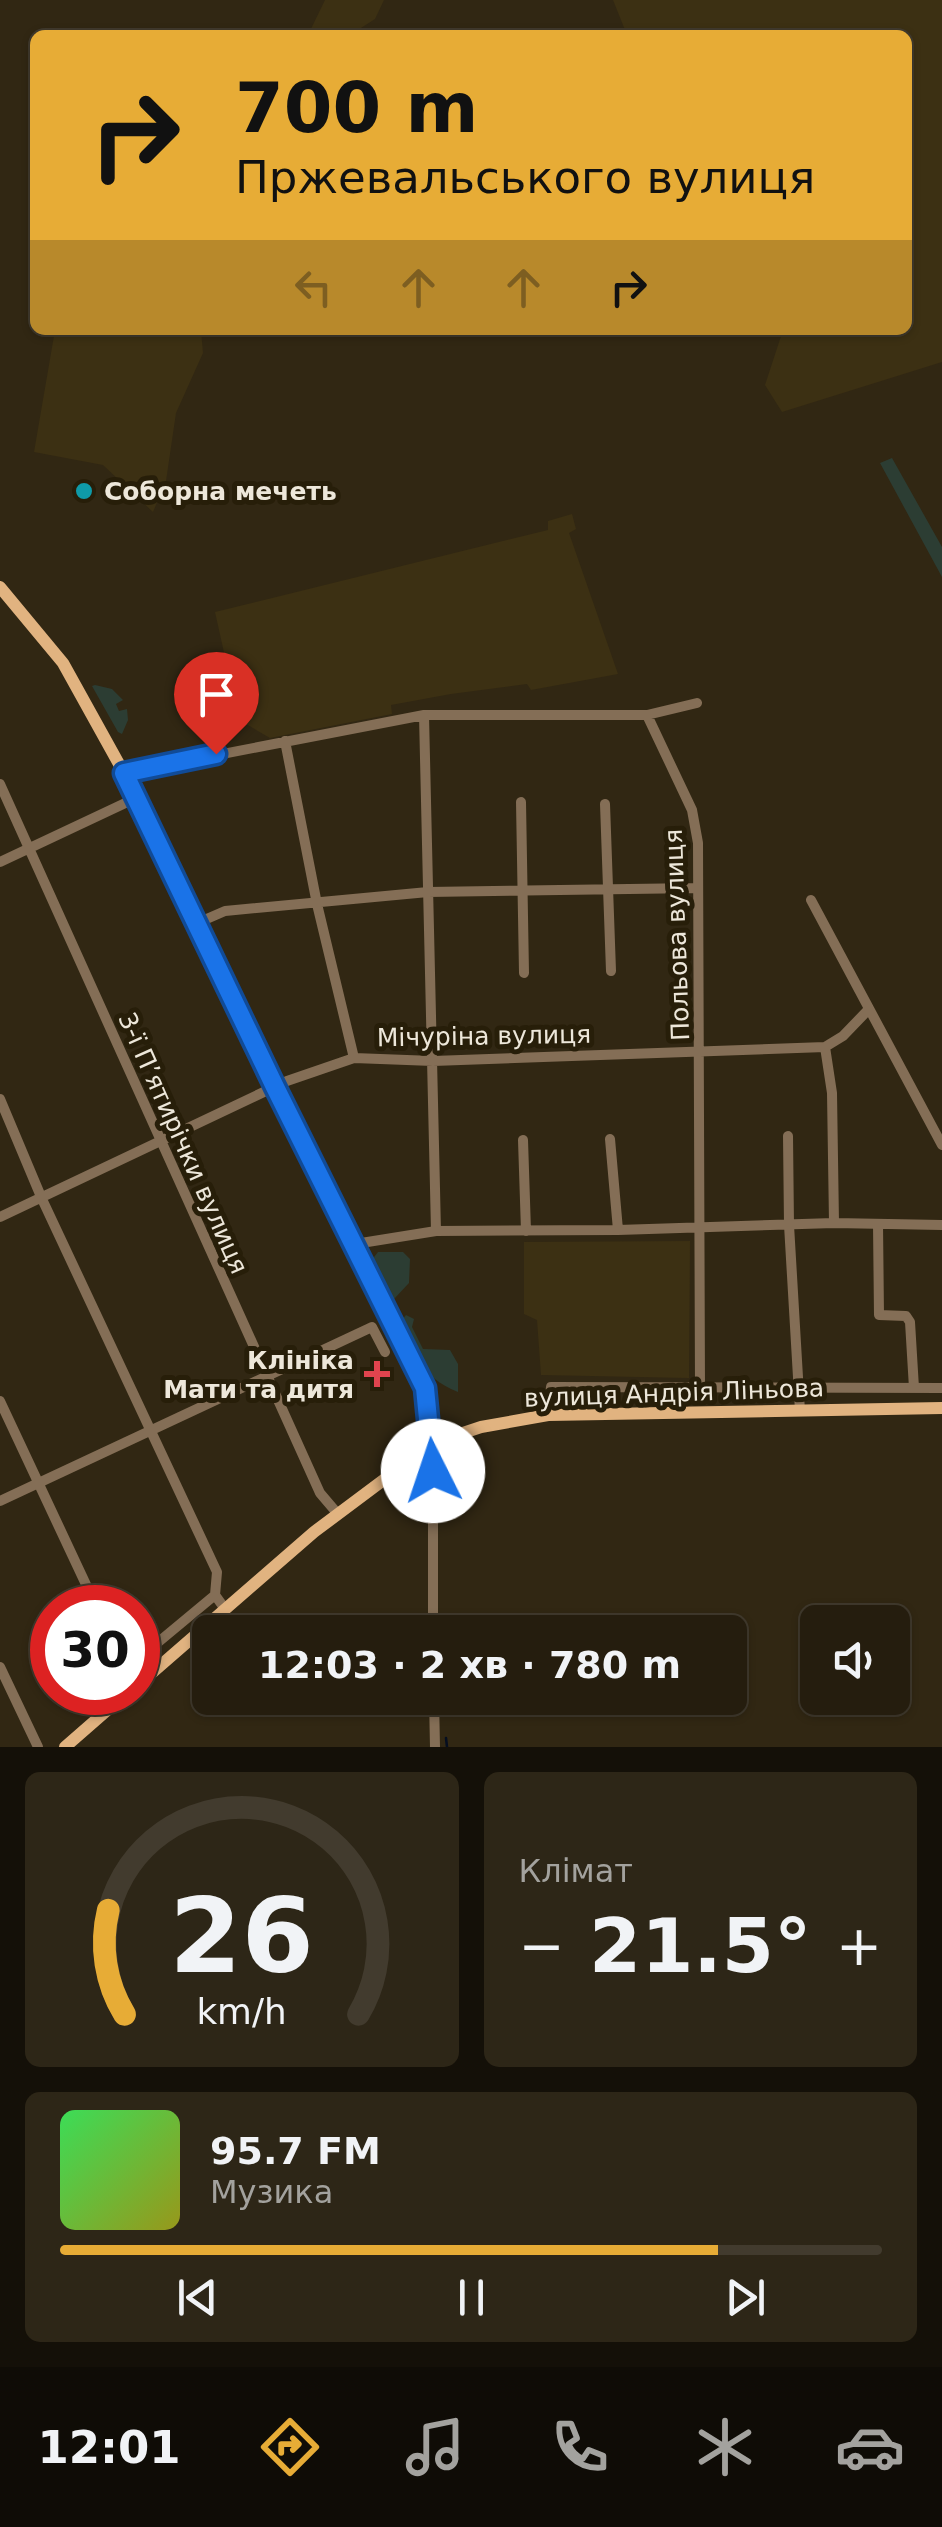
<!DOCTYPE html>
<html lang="uk">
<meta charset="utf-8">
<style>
:root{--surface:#251d0e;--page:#2d2617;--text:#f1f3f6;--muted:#a3a29e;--line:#423b2e;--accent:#e7ac36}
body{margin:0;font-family:"DejaVu Sans",sans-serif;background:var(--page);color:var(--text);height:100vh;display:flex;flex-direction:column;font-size:38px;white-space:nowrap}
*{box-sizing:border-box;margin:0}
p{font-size:32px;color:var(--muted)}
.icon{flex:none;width:55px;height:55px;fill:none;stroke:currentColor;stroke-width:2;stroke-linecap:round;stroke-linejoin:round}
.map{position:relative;height:1747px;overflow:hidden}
.panel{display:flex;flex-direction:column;gap:25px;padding:25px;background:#141008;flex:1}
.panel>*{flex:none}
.top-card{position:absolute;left:30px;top:30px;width:882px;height:305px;border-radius:15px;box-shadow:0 2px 8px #0004,0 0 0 2px var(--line);background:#e7ac36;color:#111;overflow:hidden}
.fabs{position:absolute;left:800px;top:1605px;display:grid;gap:20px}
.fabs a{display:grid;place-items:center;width:110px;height:110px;border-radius:15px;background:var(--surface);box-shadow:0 2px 8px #0004,0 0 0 2px var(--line);font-size:50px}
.speed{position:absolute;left:30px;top:1585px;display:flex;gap:20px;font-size:50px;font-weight:700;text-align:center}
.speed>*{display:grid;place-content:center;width:130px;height:130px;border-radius:50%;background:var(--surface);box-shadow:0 2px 8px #0004,0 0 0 2px var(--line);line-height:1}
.speed .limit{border:15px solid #d22;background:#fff;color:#111}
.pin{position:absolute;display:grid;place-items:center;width:85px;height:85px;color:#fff;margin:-102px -42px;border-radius:50% 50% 50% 0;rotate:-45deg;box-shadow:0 0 10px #0007}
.pin .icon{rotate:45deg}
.me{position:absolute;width:110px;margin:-55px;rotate:356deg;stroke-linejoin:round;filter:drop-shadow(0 0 8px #0008)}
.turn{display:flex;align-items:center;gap:35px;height:210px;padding:0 40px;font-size:45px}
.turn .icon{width:130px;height:130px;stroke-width:2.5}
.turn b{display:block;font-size:70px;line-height:85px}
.lanes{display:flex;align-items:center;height:95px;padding:0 40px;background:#0003;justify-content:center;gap:50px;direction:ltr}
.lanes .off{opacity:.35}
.big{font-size:75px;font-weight:600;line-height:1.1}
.panel .tile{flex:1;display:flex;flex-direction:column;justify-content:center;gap:15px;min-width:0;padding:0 35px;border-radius:15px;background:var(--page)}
.panel .dial{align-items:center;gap:0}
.dial svg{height:260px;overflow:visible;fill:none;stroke:var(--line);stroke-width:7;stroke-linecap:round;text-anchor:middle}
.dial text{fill:var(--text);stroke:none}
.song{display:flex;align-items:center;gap:30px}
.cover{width:120px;height:120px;border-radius:15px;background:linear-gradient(135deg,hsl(130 70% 55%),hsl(60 70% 35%))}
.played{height:10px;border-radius:5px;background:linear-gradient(90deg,var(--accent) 80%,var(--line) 80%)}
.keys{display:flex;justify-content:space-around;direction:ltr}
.heat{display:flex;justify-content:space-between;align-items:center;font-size:55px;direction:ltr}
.panel .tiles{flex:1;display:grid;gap:25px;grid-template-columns:1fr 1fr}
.tile:last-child{grid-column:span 2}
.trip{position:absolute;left:192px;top:1615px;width:555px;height:100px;border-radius:15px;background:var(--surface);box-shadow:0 2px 8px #0004,0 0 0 2px var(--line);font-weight:600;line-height:100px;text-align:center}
.tab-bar{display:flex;height:160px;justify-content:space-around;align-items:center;background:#0f0c06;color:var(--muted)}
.tab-bar .icon{width:70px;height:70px}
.tab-bar .on{color:var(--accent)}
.tab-bar b{font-size:45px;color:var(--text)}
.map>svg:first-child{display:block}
.built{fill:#3c3013}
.green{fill:#2c3d33}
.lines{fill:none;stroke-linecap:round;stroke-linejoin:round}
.stream{stroke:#050e20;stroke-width:2.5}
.minor{stroke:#846e56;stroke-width:10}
.major{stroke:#e1b380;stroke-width:12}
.route-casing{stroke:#114b97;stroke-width:25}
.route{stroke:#1a73e8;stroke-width:18}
.culture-dot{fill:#0f9aa8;stroke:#271e09;stroke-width:4}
.health-dot{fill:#e0444e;stroke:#271e09;stroke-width:4}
.labels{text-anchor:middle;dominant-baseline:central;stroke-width:10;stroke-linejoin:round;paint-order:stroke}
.poi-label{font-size:25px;font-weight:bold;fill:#ede7da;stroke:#271e09;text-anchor:start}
.street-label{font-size:25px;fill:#ede7da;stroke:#271e09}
</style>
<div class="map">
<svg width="942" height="1747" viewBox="0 0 942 1747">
<rect width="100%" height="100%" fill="#312713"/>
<!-- built -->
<path class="built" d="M 325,0 L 384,0 L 375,19 L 350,35 L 308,35 Z
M 613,0 L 942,0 L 942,362 L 782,412 L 765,385 L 783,330 L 908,330 L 908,35 L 627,35 Z
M 55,330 L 201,330 L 203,353 L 176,413 L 166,481 L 153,512 L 103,465 L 34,452 Z
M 572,514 L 576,529 L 569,533 L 618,674 L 531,690 L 527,684 L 451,694 L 391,705 L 392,714 L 270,738 L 239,720 L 215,612 L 548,530 L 548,521 Z
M 690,1241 L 689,1378 L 541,1375 L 537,1320 L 524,1314 L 524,1242 Z"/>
<!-- green -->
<path class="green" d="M 892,458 L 942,547 L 942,577 L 880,463 Z
M 95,685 L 112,689 L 123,700 L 116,704 L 119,711 L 127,709 L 128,720 L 122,734 L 118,732 L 92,686 Z
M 378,1252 L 403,1252 L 410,1259 L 409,1283 L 394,1299 L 389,1298 L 371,1261 Z
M 406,1315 L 414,1319 L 412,1327 L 423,1349 L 450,1350 L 458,1364 L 458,1392 C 419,1376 418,1356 401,1321 Z"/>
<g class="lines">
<!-- stream -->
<path class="stream" d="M 446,1738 L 447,1747"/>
<!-- minor -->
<path class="minor" d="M 424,715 L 436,1231
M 647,715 L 692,810 L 698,843 L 700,1387
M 285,741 L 317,904 L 354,1058
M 124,773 L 424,715 L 647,715 L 697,703
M 0,784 L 320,1493 L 337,1513
M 521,802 L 524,973
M 605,804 L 611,971
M 0,862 L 136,798
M 811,900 L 942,1145
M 195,924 L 225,911 L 428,892 L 698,888
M 825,1047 L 832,1093 L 834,1223
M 0,1099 L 42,1199 L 217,1572 L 215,1595 L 225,1609
M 788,1136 L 789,1225 L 800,1411
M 610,1139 L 618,1230
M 523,1140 L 526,1231
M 0,1217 L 287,1081 L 354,1058 L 433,1061 L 825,1047 L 843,1036 L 869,1009
M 878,1224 L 879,1315 L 906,1316 L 910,1322 L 914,1388
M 355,1244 L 436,1231 L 618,1230 L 834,1223 L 942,1225
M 0,1401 L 97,1608
M 548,1415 L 551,1387 L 942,1388
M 433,1443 L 433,1632
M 0,1501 L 372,1327 L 385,1352
M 138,1659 L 215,1595
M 0,1667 L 38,1747
M 434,1698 L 435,1747"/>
<!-- major -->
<path class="major" d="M 0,587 L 63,663 L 124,773 L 275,1087 L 425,1388 L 433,1443
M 138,1685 L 314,1532 L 433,1443 L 481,1427 L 548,1415 L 942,1408
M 65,1747 L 128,1692"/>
</g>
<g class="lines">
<defs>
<path id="route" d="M 216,754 L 124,773 L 275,1087 L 425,1388 L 433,1471"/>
</defs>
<!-- route casing -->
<use href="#route" class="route-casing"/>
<!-- route -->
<use href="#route" class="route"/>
</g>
<!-- markers -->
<circle class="culture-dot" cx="84" cy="491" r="10"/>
<path class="health-dot" d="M372 1359h10v10h10v10h-10v10h-10v-10h-10v-10h10z"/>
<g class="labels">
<!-- poi labels -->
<g class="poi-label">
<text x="104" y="491">Соборна мечеть</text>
<text x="354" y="1360" text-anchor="end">Клініка<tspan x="354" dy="29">Мати та дитя</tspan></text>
</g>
<!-- street labels -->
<g class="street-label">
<text transform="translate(677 935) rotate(-92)">Польова вулиця</text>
<text transform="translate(484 1036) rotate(-1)">Мічуріна вулиця</text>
<text transform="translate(183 1143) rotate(66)">3-ї П’ятирічки вулиця</text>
<text transform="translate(674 1393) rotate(-2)">вулиця Андрія Ліньова</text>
</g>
</g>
</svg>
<div class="fabs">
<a><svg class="icon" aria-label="sound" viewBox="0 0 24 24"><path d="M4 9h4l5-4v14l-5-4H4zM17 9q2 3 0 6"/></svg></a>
</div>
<div class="speed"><div class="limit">30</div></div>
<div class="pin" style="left:216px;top:754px;background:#d93025"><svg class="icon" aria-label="arrive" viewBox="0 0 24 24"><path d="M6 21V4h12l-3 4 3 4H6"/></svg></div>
<svg class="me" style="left:433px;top:1471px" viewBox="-20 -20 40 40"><circle r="19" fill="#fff"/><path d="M0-13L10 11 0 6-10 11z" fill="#1a73e8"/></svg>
<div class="trip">12:03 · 2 хв · 780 m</div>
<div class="top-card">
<div class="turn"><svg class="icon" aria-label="right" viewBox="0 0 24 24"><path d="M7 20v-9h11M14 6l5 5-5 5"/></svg><div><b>700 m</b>Пржевальського вулиця</div></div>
<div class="lanes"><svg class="icon off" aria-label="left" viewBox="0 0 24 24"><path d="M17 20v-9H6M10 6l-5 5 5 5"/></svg><svg class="icon off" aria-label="ahead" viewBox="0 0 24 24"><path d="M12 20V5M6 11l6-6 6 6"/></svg><svg class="icon off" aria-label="ahead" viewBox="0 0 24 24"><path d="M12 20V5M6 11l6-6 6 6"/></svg><svg class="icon" aria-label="right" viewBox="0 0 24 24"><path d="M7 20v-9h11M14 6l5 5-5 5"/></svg></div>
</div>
</div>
<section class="panel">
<div class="tiles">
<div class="tile dial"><svg viewBox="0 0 100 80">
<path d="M14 69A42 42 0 1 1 86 69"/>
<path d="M14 69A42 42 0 0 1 9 37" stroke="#e7ac36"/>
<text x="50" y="56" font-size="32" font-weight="700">26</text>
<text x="50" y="72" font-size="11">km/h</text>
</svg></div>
<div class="tile"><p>Клімат</p>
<div class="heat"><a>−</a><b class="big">21.5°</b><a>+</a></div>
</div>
<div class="tile">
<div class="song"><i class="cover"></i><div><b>95.7 FM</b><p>Музика</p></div></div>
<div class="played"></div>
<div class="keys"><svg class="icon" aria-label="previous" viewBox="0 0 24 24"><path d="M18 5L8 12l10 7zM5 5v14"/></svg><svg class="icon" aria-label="pause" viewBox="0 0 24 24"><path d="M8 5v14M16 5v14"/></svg><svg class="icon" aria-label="next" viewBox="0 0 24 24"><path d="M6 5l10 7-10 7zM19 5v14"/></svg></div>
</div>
</div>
</section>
<nav class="tab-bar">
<b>12:01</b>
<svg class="icon on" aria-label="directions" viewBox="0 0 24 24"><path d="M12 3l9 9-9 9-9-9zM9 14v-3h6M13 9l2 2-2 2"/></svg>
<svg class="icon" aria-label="music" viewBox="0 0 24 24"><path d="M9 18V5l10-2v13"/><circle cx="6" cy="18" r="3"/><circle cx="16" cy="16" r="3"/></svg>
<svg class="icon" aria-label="phone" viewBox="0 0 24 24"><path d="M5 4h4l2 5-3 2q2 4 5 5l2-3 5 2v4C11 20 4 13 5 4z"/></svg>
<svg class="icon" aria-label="climate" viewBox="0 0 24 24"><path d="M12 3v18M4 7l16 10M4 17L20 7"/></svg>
<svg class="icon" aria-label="car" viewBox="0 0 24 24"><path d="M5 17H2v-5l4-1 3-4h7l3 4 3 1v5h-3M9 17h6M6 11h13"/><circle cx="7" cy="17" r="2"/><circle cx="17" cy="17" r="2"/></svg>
</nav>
